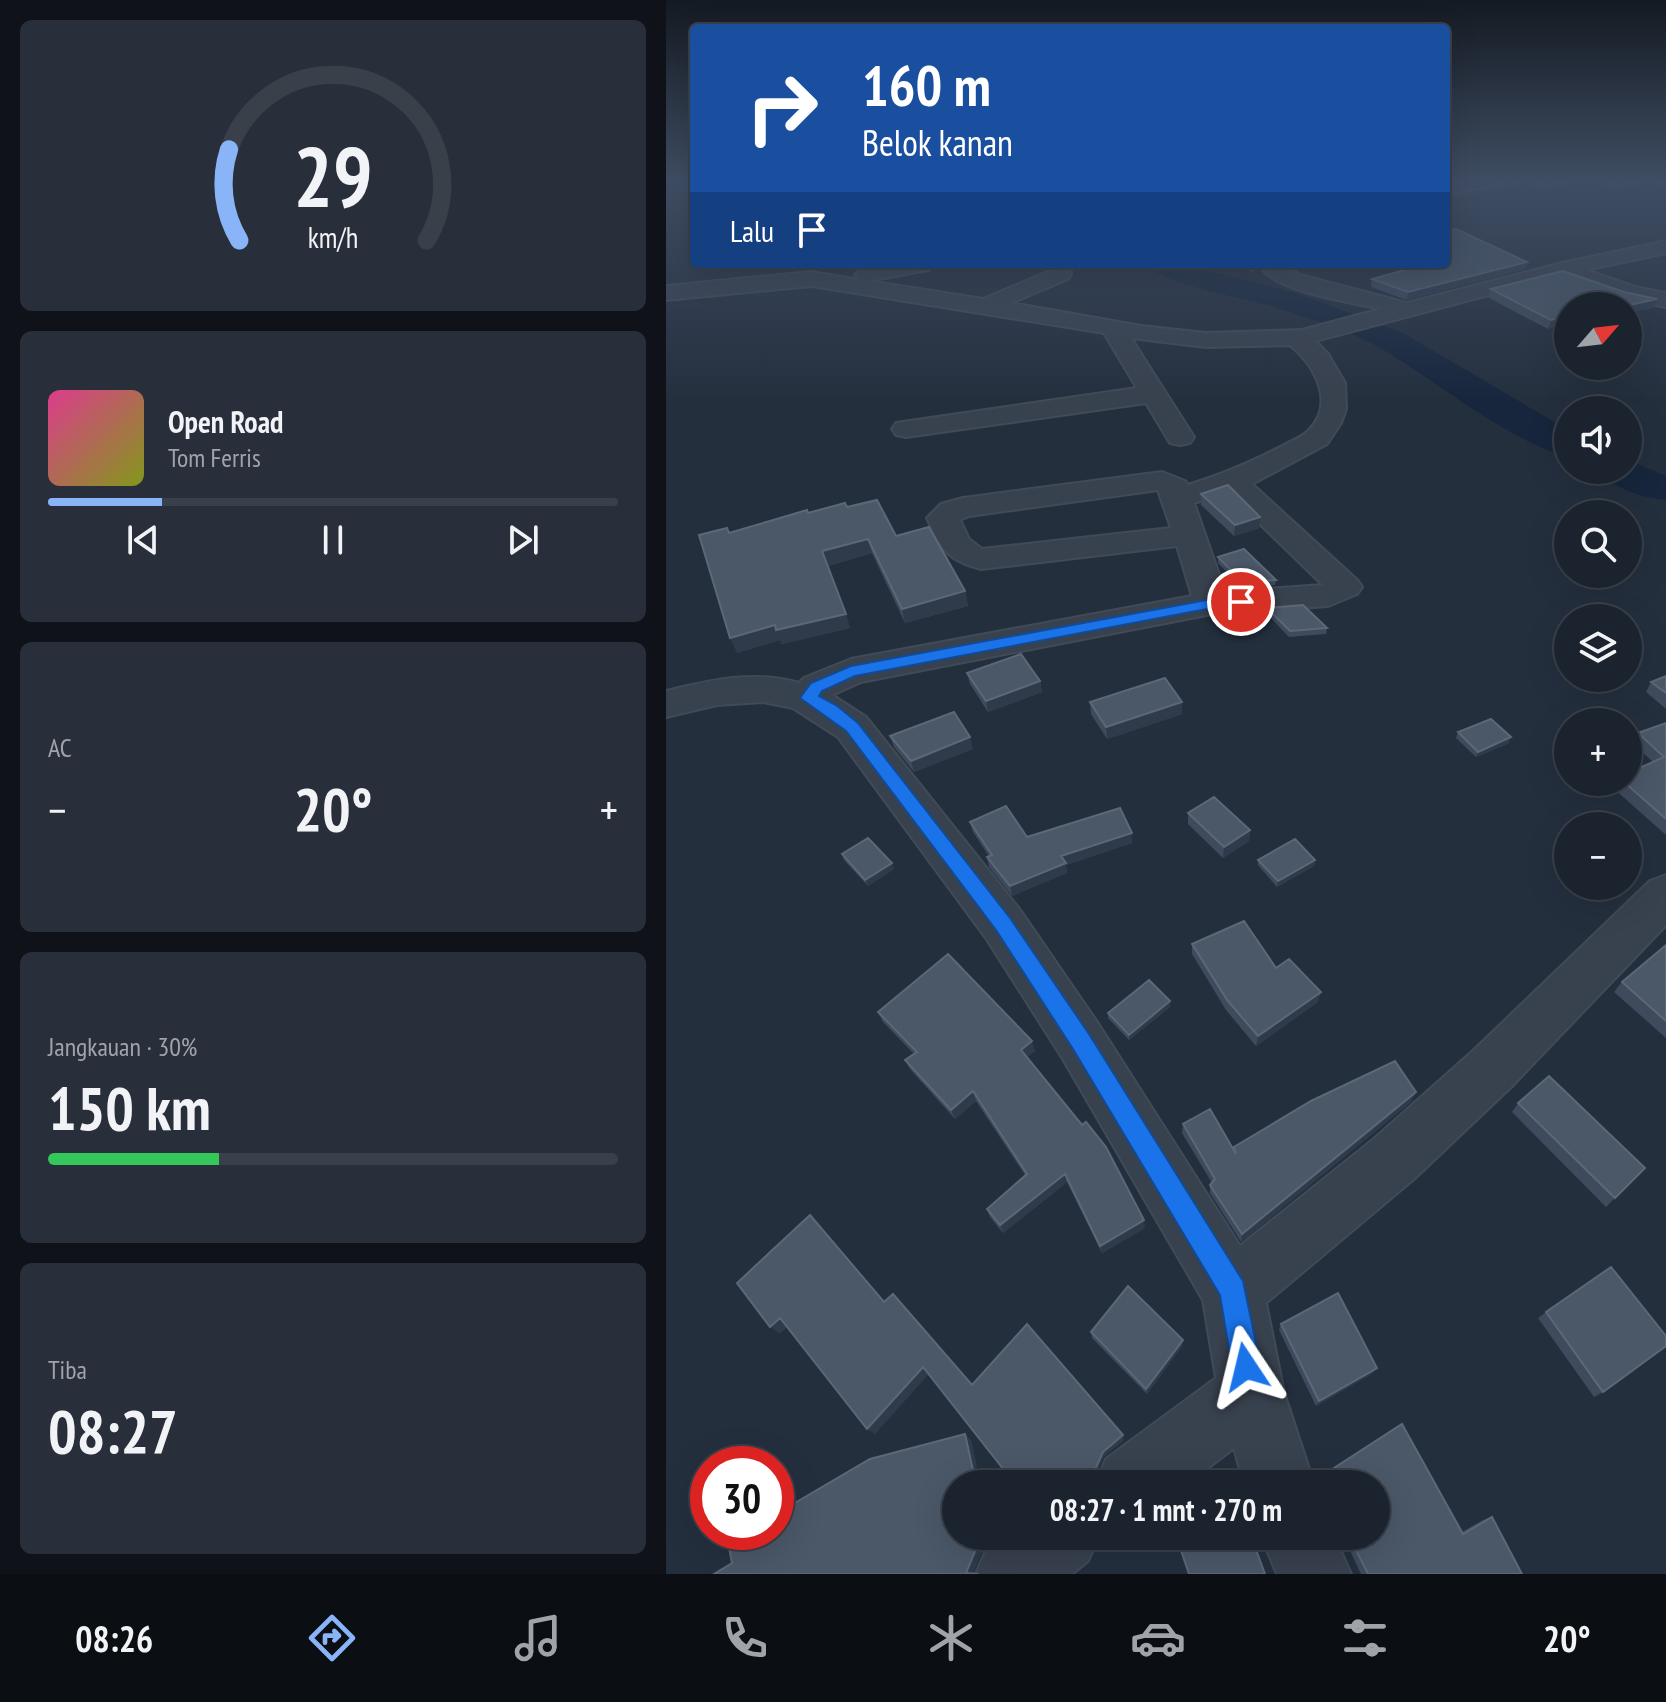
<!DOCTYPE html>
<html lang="id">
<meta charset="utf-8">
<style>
:root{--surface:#1b232e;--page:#282f3a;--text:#f1f3f6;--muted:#a0a4aa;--line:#39404a;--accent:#8ab4f8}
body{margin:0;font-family:"PT Sans Narrow",sans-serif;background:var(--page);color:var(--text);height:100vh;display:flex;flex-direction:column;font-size:30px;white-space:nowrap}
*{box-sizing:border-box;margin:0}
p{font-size:26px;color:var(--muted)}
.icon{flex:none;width:44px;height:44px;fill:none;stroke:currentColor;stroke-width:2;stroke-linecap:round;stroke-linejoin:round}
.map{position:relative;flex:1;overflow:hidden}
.details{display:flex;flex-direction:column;gap:20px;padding:20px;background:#0f1319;width:666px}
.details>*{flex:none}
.hud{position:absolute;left:24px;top:24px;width:760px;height:244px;border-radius:8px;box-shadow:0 8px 32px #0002,0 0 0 2px var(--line);background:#1a4fa0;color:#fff;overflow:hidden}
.needle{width:52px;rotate:62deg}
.controls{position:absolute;left:888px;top:292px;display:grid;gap:16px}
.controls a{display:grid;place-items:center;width:88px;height:88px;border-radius:50%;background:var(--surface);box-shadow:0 8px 32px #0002,0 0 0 2px var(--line);font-size:40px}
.speed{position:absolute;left:24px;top:1446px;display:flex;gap:16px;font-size:40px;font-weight:700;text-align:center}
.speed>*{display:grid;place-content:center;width:104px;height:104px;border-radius:50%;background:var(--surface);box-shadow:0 8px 32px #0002,0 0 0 2px var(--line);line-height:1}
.speed .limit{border:12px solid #d22;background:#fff;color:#111}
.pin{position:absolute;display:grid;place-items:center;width:68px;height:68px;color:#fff;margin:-34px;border:4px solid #fff;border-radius:50%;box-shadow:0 2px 8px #0007}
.me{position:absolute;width:88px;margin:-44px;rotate:350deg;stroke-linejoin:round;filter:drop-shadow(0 0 6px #0008)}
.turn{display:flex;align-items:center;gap:28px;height:168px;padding:0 40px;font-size:36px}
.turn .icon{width:104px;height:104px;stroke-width:2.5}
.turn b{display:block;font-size:56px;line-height:68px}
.then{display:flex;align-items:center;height:76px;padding:0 40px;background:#0003;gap:16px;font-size:30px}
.big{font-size:60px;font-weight:600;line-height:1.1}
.details .tile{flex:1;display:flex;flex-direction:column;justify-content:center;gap:12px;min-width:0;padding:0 28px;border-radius:12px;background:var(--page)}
.details .dial{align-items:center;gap:0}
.dial svg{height:208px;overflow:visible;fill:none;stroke:var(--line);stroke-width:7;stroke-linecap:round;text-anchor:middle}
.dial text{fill:var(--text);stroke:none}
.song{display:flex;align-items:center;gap:24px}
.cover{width:96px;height:96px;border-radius:12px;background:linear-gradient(135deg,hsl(330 70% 55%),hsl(70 70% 35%))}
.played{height:8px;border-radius:4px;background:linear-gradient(90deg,var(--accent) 20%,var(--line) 20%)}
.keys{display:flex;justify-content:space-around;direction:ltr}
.heat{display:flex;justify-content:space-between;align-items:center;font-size:44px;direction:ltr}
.charge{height:12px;border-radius:6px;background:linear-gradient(90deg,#34c759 30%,var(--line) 0)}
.trip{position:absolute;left:276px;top:1470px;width:448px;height:80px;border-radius:40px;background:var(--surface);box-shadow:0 8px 32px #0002,0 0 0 2px var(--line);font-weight:600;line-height:80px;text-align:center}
.menu{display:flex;height:128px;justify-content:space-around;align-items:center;background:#0b0e12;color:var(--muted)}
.menu .icon{width:56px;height:56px}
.menu .current{color:var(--accent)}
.menu b{font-size:36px;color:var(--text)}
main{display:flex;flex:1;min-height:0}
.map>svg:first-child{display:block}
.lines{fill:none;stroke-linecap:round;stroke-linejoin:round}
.river{fill:#17263c;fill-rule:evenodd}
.minor-casing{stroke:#414a57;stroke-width:4}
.minor{fill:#38414e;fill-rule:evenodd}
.wall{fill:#3f4b5c}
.shaded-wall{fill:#2f3b4b}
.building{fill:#4b5868;stroke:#5c6777;stroke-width:2}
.route{fill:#1a73e8;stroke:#114b97;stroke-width:2}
</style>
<main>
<section class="details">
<div class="tile dial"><svg viewBox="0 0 100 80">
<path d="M14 69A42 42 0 1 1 86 69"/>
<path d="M14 69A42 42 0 0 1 10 34" stroke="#8ab4f8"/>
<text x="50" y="56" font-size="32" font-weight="700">29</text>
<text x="50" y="72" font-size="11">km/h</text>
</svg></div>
<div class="tile">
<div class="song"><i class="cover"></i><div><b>Open Road</b><p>Tom Ferris</p></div></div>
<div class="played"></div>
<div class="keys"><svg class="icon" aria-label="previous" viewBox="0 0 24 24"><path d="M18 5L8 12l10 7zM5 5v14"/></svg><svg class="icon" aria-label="pause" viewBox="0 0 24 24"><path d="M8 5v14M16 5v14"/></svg><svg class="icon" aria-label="next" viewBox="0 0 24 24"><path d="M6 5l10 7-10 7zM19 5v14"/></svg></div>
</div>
<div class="tile"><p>AC</p>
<div class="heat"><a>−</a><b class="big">20°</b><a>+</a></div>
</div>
<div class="tile"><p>Jangkauan · 30%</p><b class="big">150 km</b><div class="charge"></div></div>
<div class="tile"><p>Tiba</p><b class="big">08:27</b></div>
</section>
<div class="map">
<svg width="1000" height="1574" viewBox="0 0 1000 1574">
<rect width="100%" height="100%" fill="#242f3e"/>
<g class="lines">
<!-- river -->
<path class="river" d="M 481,264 L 517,264 L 633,294 L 737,333 L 902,430 L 902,457 C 844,442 770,381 716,349 C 686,331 647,320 614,309 C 585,298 496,286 481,264 Z
M 962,460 L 1000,476 L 1000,500 C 978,498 947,489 934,470 L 962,470 Z"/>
<defs>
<path id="minor" d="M 800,181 L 839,181 L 830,186 L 780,195 L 780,185 Z
M 1000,241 L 1000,253 L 920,270 L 969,287 L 1000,293 L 1000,307 L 956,298 L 895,276 L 649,341 L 662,354 L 679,383 L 680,409 L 675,423 L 661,444 L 586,484 L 691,580 L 696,587 L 691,594 L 662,606 L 546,614 L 195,682 L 166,695 L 200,717 L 354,910 L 433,1025 L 574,1246 L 709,1138 L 808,1050 L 984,881 L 1000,875 L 1000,925 L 846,1086 L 749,1178 L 600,1303 L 618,1393 L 648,1484 L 578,1484 L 568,1448 L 521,1484 L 430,1484 L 440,1459 L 550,1378 L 537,1300 L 397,1059 L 320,938 L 172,737 L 127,708 L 97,702 L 51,705 L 0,717 L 0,691 C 45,680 88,670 133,683 L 138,678 L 185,659 L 526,596 L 511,546 L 315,569 C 281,560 275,549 261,518 L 275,504 L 297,498 L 496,472 L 519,481 L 522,485 C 557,474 588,461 620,444 C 627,440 636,437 642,431 C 671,403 648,365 624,345 L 540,347 L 465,338 L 528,437 L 524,443 L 514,445 L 504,443 L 480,403 L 240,437 L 230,435 L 226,429 L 230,423 L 471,388 L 438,333 L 146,286 L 0,300 L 0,286 L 146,272 L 193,280 L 189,275 C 203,260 252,264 273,264 L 262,270 L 202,281 L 317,299 L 384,271 L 377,264 L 404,264 L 405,274 L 402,279 L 345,303 L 475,326 L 540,333 L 636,330 L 715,309 C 685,302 615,293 596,269 L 599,264 L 615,264 L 634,275 L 741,303 L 896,263 ZM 492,490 L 505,528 L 316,549 L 303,539 L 294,520 L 303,516 ZM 561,492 L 657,585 L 559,592 L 528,503 Z
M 337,1536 L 433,1536 L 422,1561 L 406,1574 L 310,1574 L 321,1548 Z
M 595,1536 L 668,1536 L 685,1574 L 611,1574 Z"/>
</defs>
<!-- minor casing -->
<use href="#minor" class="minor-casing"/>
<!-- minor -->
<use href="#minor" class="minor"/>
</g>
<!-- wall -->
<path class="wall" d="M 838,181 L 1000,181 L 1000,192 L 987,184 L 950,191 L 927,181 L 879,191 L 864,185 L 785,198 L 832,184 Z
M 861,262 L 859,269 L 741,300 L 705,287 L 706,279 Z
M 572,264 L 596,264 L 586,272 Z
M 825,289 L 958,292 L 991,299 L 988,308 L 962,306 L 902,306 L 882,329 L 823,298 Z
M 535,494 L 593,528 L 568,536 L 535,505 Z
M 181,507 L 230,536 L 299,591 L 302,606 L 239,623 L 206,553 L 162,566 L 184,628 L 116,644 L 114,640 L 71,653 L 63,533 L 142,513 Z
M 552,557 L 610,580 L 609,585 L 576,588 L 552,563 Z
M 601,608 L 661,628 L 660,634 L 623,637 L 600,613 Z
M 301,673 L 374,681 L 376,692 L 322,712 L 304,684 Z
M 1000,676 L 1000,709 L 980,692 L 985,682 Z
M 424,702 L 516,702 L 516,714 L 441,739 L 425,714 Z
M 1000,723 L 1000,835 L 947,788 L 950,782 L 962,782 L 987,762 L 966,743 L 972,733 Z
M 792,732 L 843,743 L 810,757 L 790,738 Z
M 224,736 L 307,749 L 248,772 L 228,747 Z
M 522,813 L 584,830 L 583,841 L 557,858 L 522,824 Z
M 304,822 L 361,837 L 466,833 L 466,843 L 400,865 L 401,873 L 346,896 L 323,867 L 321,857 L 323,856 L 307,832 Z
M 176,854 L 228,869 L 202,886 L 178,860 Z
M 592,860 L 649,860 L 648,866 L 611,887 L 592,865 Z
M 526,944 L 610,968 L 652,1002 L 590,1046 L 560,1010 L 526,954 Z
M 1000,945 L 1000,1038 L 948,992 L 956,982 Z
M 504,1007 L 463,1040 L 442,1018 L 442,1013 Z
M 212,1012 L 369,1051 L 361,1057 L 479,1228 L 436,1253 L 401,1182 L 337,1233 L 324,1217 L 321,1209 L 359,1175 L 310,1101 L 289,1119 L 244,1069 L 239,1060 L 248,1054 L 217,1022 Z
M 746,1101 L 575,1242 L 544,1193 L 544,1185 L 546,1183 L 516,1133 L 517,1124 L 567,1150 L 568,1147 Z
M 852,1103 L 979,1168 L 940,1207 L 846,1112 Z
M 880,1312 L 937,1392 L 928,1397 L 872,1318 Z
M 615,1324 L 707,1373 L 650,1406 L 613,1330 Z
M 425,1332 L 516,1346 L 481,1394 L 426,1338 Z
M 736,1424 L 796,1532 L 817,1520 L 826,1517 L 856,1574 L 695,1574 L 677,1536 L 710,1536 L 710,1484 L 652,1484 L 650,1481 L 654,1477 Z"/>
<!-- shaded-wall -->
<path class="shaded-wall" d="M 859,181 L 865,181 L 864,185 L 785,198 L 786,194 Z
M 905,181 L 927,181 L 879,191 L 880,186 Z
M 981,181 L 988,181 L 987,184 L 950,191 L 951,186 Z
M 861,262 L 859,269 L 741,300 L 742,292 Z
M 587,264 L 596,264 L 586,272 Z
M 991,299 L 988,308 L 962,313 L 962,306 L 959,306 Z
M 902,316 L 902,324 L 882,329 L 885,320 Z
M 594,517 L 593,528 L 568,536 L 569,525 Z
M 202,539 L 206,553 L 161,566 L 156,551 Z
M 299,591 L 302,606 L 239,623 L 236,609 Z
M 180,614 L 184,628 L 116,644 L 114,640 L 71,653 L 64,638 L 109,625 Z
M 374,681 L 376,692 L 322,712 L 320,701 Z
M 516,702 L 516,714 L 441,739 L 440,727 Z
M 304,737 L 307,749 L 248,772 L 245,761 Z
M 845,737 L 843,743 L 810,757 L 812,752 Z
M 584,830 L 583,841 L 557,858 L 558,847 Z
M 466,833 L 466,843 L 400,865 L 401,873 L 346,896 L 344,886 L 395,856 Z
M 649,860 L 648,866 L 611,887 L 612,881 Z
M 226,863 L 228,869 L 202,886 L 199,880 Z
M 655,992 L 652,1002 L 590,1046 L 592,1036 Z
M 504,1001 L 504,1007 L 463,1040 L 463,1035 Z
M 366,1041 L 369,1051 L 357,1060 L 355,1050 Z
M 307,1091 L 310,1101 L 289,1119 L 285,1110 Z
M 750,1092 L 746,1101 L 575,1242 L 576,1234 Z
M 399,1174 L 401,1182 L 337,1233 L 334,1225 Z
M 478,1220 L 479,1228 L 436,1253 L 434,1246 Z
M 114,1318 L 123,1325 L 114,1334 L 104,1327 Z
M 517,1340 L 516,1346 L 481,1394 L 480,1389 Z
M 257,1367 L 263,1374 L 209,1434 L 201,1429 Z
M 711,1368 L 707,1373 L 650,1406 L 653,1401 Z
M 299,1434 L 305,1440 L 315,1484 L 310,1484 Z
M 457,1435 L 458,1440 L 438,1457 L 430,1476 L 424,1484 L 418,1484 L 437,1452 Z
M 322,1536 L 327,1536 L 328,1539 L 318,1547 L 307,1574 L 300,1573 L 312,1544 Z"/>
<!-- building -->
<path class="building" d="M 838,181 L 859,181 L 786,194 L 832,184 Z
M 868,181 L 905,181 L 880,186 Z
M 939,181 L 981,181 L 951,186 Z
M 991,181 L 1000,181 L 1000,186 Z
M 790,229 L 861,262 L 742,292 L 706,279 L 760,264 L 780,264 L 780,231 Z
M 897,271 L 958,292 L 991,299 L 959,306 L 952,306 L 948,304 L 940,306 L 902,306 L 902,316 L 885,320 L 825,289 Z
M 562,485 L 594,517 L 569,525 L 535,494 Z
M 211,500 L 230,536 L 263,527 L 299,591 L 236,609 L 202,539 L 156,551 L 180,614 L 110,630 L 109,625 L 64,638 L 33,535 L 61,528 L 63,533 L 141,510 L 142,513 L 179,503 L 181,507 Z
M 578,549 L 610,580 L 576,582 L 552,557 Z
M 637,605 L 661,628 L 624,631 L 601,608 Z
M 355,654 L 374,681 L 320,701 L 301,673 Z
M 1000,676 L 1000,693 L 985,682 Z
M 499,678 L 516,702 L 440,727 L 424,702 Z
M 288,712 L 304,737 L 245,761 L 224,736 Z
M 825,719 L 845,737 L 812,752 L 792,732 Z
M 1000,723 L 1000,819 L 958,782 L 962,782 L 962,773 L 998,757 L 972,733 Z
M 548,797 L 584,830 L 558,847 L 522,813 Z
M 340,806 L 361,837 L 454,808 L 466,833 L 395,856 L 400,863 L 344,886 L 321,857 L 326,855 L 304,822 Z
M 202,838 L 226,863 L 199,880 L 176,854 Z
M 629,839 L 649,860 L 612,881 L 592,860 Z
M 578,921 L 610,968 L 623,959 L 655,992 L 592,1036 L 561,1000 L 526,944 Z
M 1000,945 L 1000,1021 L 956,982 Z
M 282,954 L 366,1041 L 355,1050 L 416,1125 L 420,1122 L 440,1147 L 478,1220 L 434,1246 L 399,1174 L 334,1225 L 321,1209 L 361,1174 L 307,1091 L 285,1110 L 239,1060 L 251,1052 L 212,1012 Z
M 483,980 L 504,1001 L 463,1035 L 442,1013 Z
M 729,1061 L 750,1092 L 576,1234 L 544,1185 L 549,1179 L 517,1124 L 544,1109 L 570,1154 L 568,1147 L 645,1101 Z
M 883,1076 L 979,1168 L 949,1198 L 852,1103 Z
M 144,1215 L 218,1302 L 227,1294 L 306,1385 L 361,1324 L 457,1435 L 437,1452 L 428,1472 L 418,1484 L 349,1484 L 257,1367 L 201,1429 L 114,1318 L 104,1327 L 71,1283 Z
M 945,1267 L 1000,1336 L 1000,1346 L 937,1392 L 880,1312 Z
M 462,1286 L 517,1340 L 480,1389 L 425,1332 Z
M 672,1293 L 711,1368 L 653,1401 L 615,1324 Z
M 736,1424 L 797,1534 L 826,1517 L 856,1574 L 702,1574 L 683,1536 L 710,1536 L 710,1484 L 658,1484 L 654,1477 Z
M 299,1434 L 310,1484 L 290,1484 L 290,1536 L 322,1536 L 312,1544 L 300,1573 L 313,1574 L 48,1574 L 66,1563 L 62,1542 L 80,1532 L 110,1532 L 110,1514 L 204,1459 Z
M 510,1536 L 585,1536 L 599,1574 L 523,1574 Z"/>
<!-- sky -->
<linearGradient id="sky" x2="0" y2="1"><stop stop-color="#141a22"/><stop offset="0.45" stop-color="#3f4d63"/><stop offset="1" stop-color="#3f4d63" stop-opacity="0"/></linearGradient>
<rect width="1000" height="401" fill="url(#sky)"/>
<!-- route -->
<path class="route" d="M 575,597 L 580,598 L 580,605 L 546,608 L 189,676 L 156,691 L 153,696 L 170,705 L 192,723 L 344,918 L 423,1034 L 577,1281 L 595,1367 L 590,1377 L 580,1381 L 570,1377 L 566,1367 L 554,1295 L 407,1049 L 330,930 L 180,731 L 134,698 L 145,683 L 185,666 L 546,599 Z"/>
</svg>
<div class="controls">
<a><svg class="needle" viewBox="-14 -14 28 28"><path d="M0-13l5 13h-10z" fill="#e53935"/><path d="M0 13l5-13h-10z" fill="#a0a4aa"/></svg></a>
<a><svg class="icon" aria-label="sound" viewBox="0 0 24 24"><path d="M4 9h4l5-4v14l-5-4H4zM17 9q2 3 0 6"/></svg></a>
<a><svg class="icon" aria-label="search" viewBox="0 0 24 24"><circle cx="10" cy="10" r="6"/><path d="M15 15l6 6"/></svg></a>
<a><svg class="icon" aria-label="layers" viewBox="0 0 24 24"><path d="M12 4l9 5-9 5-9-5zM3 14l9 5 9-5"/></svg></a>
<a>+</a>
<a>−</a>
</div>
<div class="speed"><div class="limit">30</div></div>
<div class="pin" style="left:575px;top:602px;background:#d93025"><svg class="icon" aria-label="arrive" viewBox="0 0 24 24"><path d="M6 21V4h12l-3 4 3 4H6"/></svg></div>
<svg class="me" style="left:580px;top:1367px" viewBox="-20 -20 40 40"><path d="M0-17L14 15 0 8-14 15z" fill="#1a73e8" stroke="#fff" stroke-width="4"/></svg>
<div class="trip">08:27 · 1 mnt · 270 m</div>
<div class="hud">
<div class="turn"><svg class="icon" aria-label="right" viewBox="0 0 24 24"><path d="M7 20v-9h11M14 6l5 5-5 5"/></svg><div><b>160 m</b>Belok kanan</div></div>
<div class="then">Lalu<svg class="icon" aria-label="arrive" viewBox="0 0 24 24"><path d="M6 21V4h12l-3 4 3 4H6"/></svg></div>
</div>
</div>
</main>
<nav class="menu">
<b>08:26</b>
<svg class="icon current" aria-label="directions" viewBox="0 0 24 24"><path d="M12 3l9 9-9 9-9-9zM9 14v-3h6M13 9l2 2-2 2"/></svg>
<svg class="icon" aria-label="music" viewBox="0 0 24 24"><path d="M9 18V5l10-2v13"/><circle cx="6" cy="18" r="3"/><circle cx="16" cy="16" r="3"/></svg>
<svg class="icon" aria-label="phone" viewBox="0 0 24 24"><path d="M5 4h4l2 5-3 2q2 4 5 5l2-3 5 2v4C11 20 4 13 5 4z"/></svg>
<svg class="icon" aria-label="climate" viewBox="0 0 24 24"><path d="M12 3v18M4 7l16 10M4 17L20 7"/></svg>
<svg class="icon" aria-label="car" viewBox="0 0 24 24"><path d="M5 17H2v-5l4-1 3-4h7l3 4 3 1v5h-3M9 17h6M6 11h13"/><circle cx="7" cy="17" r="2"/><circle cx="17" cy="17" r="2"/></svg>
<svg class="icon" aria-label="filters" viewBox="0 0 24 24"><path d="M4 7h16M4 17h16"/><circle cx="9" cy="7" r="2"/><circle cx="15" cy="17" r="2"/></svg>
<b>20°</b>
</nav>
